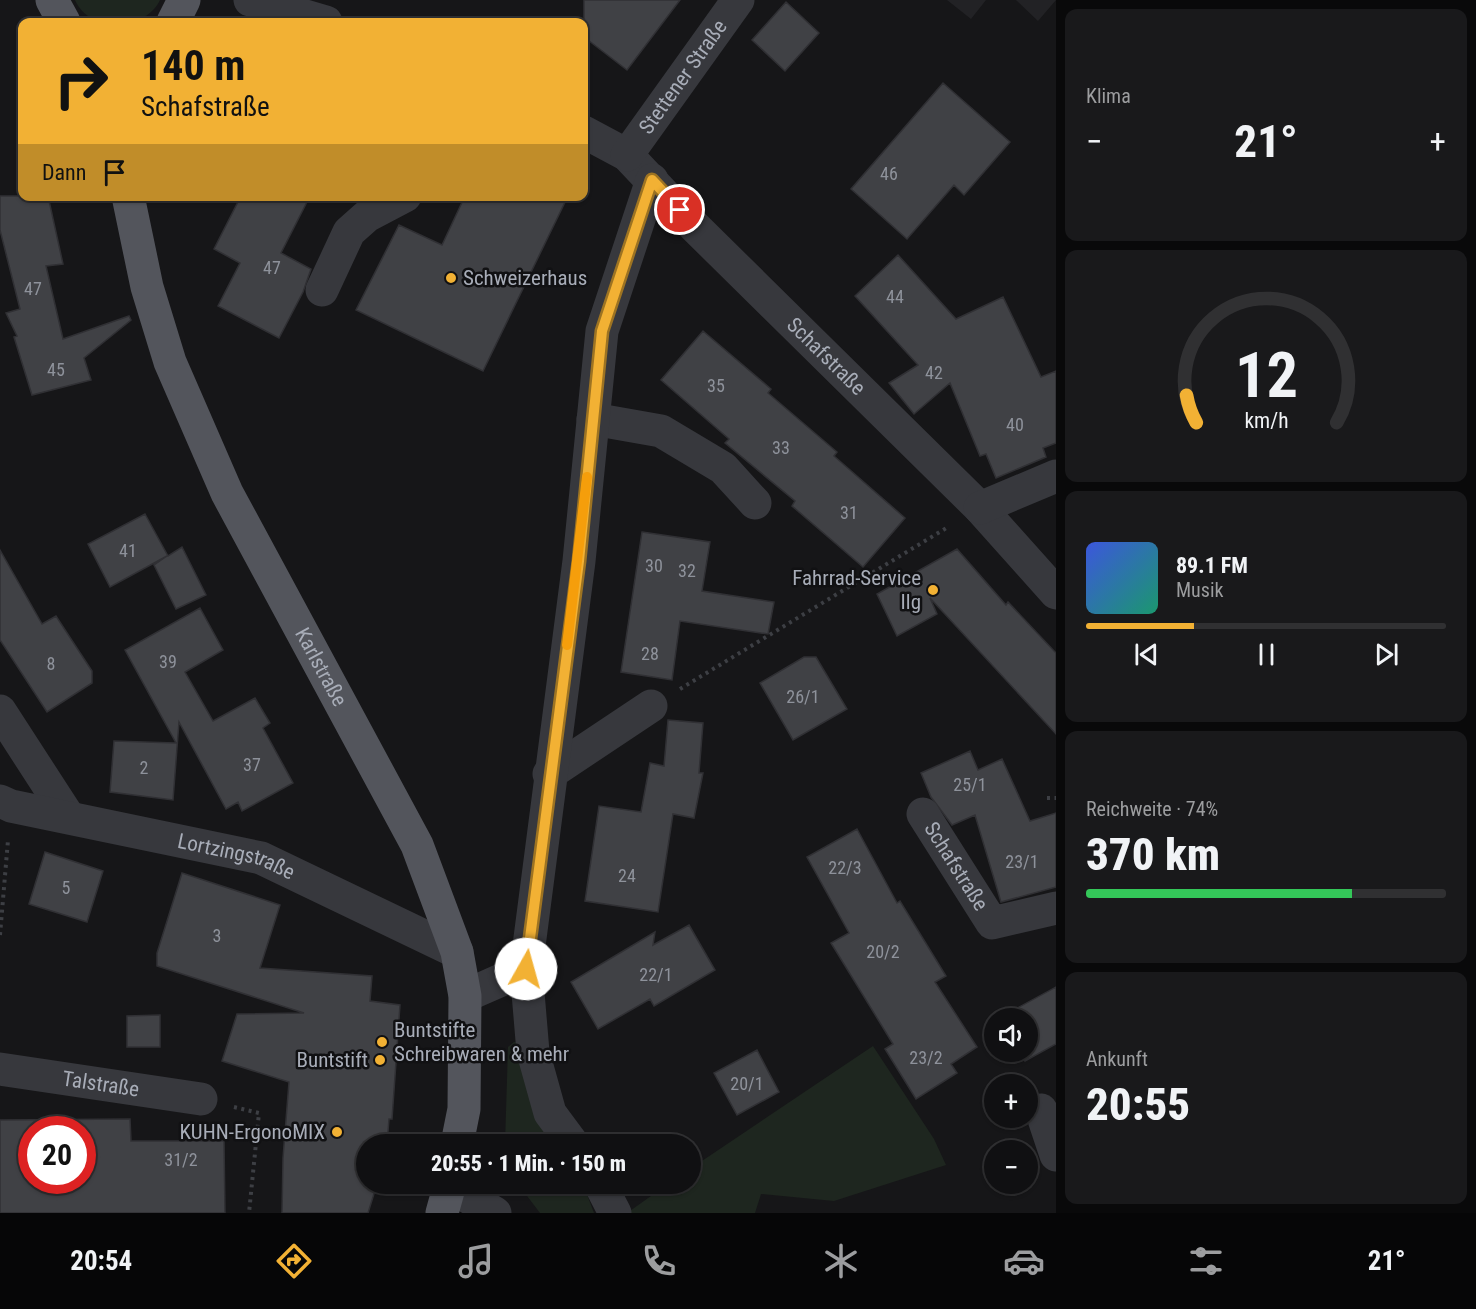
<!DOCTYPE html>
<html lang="de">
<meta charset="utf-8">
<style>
:root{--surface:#101012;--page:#19191b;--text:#f1f3f6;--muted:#9c9d9f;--line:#303032;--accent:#f2b134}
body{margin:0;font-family:"Roboto Condensed",sans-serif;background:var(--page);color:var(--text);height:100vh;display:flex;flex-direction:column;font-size:22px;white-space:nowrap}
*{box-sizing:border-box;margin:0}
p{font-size:20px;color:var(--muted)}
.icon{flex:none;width:33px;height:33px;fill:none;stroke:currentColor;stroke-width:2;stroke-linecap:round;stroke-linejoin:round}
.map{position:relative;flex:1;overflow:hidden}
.panel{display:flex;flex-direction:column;gap:9px;padding:9px;background:#09090a;width:420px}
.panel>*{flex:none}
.banner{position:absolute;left:18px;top:18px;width:570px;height:183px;border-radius:12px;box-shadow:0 2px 4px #0004,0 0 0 2px var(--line);background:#f2b134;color:#111;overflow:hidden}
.controls{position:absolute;left:984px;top:1008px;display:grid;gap:12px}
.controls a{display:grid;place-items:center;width:54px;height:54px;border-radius:50%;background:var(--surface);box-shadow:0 2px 4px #0004,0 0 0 2px var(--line);font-size:30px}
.speed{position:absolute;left:18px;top:1116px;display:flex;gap:12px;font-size:30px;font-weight:700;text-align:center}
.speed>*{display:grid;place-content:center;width:78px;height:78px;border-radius:50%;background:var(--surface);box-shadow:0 2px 4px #0004,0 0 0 2px var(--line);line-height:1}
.speed .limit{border:9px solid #d22;background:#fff;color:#111}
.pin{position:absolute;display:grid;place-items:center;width:51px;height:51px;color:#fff;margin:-26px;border:3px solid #fff;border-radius:50%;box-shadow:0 2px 6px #0007}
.me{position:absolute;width:66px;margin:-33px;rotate:7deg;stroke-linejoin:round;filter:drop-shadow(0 0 4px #0008)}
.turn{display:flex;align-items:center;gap:21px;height:126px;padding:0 24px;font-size:27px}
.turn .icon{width:78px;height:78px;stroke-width:2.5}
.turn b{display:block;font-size:42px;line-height:51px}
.then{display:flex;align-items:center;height:57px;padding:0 24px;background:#0003;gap:12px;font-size:22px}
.big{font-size:45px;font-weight:800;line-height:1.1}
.panel .card{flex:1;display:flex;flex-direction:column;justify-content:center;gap:9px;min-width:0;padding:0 21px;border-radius:12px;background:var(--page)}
.panel .dial{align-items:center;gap:0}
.dial svg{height:156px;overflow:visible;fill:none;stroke:var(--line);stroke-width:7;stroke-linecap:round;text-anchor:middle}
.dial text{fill:var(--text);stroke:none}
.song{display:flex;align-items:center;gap:18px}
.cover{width:72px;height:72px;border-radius:9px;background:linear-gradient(135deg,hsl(230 70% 55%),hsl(160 70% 35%))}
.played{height:6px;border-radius:3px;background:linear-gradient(90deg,var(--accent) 30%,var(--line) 30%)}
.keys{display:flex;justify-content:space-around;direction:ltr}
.heat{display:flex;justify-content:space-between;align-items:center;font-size:33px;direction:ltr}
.charge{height:9px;border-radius:4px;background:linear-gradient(90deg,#34c759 74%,var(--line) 0)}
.trip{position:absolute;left:356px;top:1134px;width:345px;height:60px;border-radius:30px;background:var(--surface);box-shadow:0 2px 4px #0004,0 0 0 2px var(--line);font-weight:800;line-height:60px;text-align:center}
.dock{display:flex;height:96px;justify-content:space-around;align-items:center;background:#060607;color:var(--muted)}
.dock .icon{width:42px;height:42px}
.dock .current{color:var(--accent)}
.dock b{font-size:27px;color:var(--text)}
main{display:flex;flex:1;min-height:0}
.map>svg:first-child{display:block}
.built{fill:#222225}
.green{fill:#1e261f}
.building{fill:#404145;stroke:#303034;stroke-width:1.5;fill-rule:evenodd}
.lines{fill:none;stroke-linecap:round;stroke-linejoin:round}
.path{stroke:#3d3f44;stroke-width:4;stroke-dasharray:3 4.5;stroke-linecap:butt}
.minor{stroke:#37383d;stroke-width:33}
.major{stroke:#53555c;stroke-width:33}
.route-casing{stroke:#9d7322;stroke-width:15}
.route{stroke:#f2b134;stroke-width:10}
.slow{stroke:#f59e0b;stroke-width:10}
.poi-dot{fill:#f2b134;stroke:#111113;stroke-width:2}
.labels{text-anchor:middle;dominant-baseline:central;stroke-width:5;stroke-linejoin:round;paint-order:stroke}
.number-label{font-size:18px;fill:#8e929b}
.street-label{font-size:21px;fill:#a8adb8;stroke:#111113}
.poi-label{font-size:21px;fill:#a8adb8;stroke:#111113;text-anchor:end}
</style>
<main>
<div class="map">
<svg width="1056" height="1213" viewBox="0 0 1056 1213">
<rect width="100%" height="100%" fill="#161618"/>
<!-- built -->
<path class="built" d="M 947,0 L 986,0 L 971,19 Z
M 1016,0 L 1056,0 L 1038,21 Z"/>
<!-- green -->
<path class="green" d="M 75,0 L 160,0 C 145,32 89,33 75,0 Z
M 514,1042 L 521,1043 L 556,1144 L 505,1144 L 508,1047 Z
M 873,1046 L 934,1139 L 946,1165 L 834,1201 L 761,1194 L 755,1213 L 627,1213 L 668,1184 L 690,1184 L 690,1169 Z
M 518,1184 L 583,1184 L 594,1213 L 540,1213 Z"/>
<!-- building -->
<path class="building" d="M 584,0 L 680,0 L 627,70 L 584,37 Z
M 786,2 L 819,33 L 785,71 L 752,40 Z
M 943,83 L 1010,142 L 964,195 L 954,185 L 907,239 L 851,189 Z
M 0,196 L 48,196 L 63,264 L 46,266 L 63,339 L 129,316 L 131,320 L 84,358 L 91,380 L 32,395 L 14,337 L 17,336 L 6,313 L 20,309 L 0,230 Z
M 241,196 L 310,196 L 281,253 L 311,269 L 303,292 L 279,338 L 218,306 L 240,263 L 214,249 Z
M 465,196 L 568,196 L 483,371 L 356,310 L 399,225 L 442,245 Z
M 898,255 L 956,319 L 1003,297 L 1041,377 L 1056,371 L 1056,443 L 1043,448 L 1046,457 L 996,478 L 986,454 L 980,456 L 950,383 L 914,414 L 889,383 L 918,365 L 855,296 Z
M 703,331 L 771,389 L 768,393 L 837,452 L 834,456 L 905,518 L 863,567 L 792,506 L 795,501 L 725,443 L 729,439 L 661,380 Z
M 145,514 L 168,556 L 182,547 L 206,595 L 176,609 L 154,565 L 167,556 L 110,587 L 88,544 Z
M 642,532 L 710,542 L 702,591 L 774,602 L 768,634 L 680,621 L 672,680 L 621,672 Z
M 957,549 L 1006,605 L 1008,602 L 1056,653 L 1056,734 L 930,598 L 937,614 L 897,636 L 877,594 Z
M 0,550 L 42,624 L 56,616 L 92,671 L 92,683 L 47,712 L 0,640 Z
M 200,608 L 223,650 L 185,672 L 213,721 L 255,698 L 270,723 L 263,728 L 293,783 L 242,811 L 238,802 L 226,809 L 179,722 L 173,800 L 110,792 L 114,741 L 176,743 L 125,650 Z
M 804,657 L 816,657 L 847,709 L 793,740 L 760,683 Z
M 668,720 L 703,723 L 699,773 L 703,773 L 694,818 L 673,814 L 658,912 L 585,901 L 599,806 L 641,812 L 650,763 L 664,766 Z
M 970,751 L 978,770 L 1002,759 L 1030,821 L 1056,813 L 1056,887 L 1001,902 L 975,815 L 952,825 L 931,797 L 921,773 Z
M 857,829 L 897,903 L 900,901 L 946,976 L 935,982 L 977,1047 L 951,1064 L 957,1073 L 916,1099 L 885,1049 L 893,1044 L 831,943 L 849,933 L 807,857 Z
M 45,852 L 103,871 L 87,922 L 29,904 Z
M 182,873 L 280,905 L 260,968 L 372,976 L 370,1001 L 400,1005 L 392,1119 L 389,1119 L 387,1144 L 366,1144 L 366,1184 L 377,1184 L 368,1213 L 282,1213 L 283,1158 L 289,1082 L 222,1061 L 237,1014 L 304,1013 L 157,966 L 157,953 Z
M 689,925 L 715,970 L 654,1006 L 650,999 L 598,1029 L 571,982 L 655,932 L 653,945 Z
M 1056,987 L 1056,1044 L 1025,1061 L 1019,1052 L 1028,1052 L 1028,1018 L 999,1018 Z
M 160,1015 L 160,1047 L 127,1047 L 127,1016 Z
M 757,1050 L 779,1092 L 737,1115 L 714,1073 Z
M 130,1119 L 131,1141 L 224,1141 L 225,1213 L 0,1213 L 0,1120 ZM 32,1130 L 82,1130 L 82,1180 L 32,1180 Z"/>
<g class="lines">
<!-- path -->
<path class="path" d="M 680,689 L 948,527
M 1047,798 L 1056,798
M 0,935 L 8,840
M 234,1107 L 259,1113 L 249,1213"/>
<!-- minor -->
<g class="minor">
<path d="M 250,0 L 326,22"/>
<path id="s1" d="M 584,132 L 627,155 L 694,226 L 980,508 L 1056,593"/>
<path id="s2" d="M 627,155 L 738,0"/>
<path d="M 322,290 L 349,232 L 367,216 L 405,196"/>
<path d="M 593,419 L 661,431 L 723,468 L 755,503"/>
<path d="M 980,508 L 1056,476"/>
<path d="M 0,711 L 68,816"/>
<path d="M 549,774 L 651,706"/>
<path id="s3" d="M 0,801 L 11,806 L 261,858 L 457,952"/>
<path id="s4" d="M 923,814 L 992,923 L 1056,908"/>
<path d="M 526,969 L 533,1052 L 550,1113 L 573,1144"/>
<path d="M 465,996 L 526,969 L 579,561 L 602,331 L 652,180"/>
<path id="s5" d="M 0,1069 L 201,1099"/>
<path d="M 1041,1110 L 1056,1155"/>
<path d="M 600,1184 L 615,1213"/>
<path d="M 449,1186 L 495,1213"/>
</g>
<!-- major -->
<g class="major">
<path d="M 52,0 L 64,22"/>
<path d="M 173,22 L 184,0"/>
<path id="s6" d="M 128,196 L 147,287 L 170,362 L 227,493 L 417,845 L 457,952 L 465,996 L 464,1109 L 457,1144"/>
<path d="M 442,1213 L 450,1184"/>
</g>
</g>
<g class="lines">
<defs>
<path id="route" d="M 526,969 L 579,561 L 602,331 L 652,180 L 680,210"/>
</defs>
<!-- route casing -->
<use href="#route" class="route-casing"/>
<!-- route -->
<use href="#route" class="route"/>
<!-- slow -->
<path class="slow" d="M 567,645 L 587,477"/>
</g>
<!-- markers -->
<g class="poi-dot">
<circle cx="451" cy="278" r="6"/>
<circle cx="933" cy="590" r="6"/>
<circle cx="382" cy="1042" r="6"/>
<circle cx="380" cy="1060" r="6"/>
<circle cx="337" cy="1132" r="6"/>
</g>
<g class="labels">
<!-- number labels -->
<g class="number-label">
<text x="889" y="173">46</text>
<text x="272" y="267">47</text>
<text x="33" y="288">47</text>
<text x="895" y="296">44</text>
<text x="56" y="369">45</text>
<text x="934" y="372">42</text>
<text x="716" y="385">35</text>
<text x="1015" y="424">40</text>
<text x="781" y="447">33</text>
<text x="849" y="512">31</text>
<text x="128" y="550">41</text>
<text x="654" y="565">30</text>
<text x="687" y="570">32</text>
<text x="650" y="653">28</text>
<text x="168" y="661">39</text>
<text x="51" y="663">8</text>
<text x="803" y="696">26/1</text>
<text x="252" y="764">37</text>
<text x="144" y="767">2</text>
<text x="970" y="784">25/1</text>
<text x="1022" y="861">23/1</text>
<text x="845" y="867">22/3</text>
<text x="627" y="875">24</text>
<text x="66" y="887">5</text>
<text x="217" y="935">3</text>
<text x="883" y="951">20/2</text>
<text x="656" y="974">22/1</text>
<text x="926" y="1057">23/2</text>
<text x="747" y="1083">20/1</text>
<text x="181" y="1159">31/2</text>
</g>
<!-- street labels -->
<g class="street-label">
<text stroke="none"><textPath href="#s2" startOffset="96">Stettener Straße</textPath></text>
<text stroke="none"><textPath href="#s1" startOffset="332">Schafstraße</textPath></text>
<text stroke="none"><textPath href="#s6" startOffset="512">Karlstraße</textPath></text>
<text stroke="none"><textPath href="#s3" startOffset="243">Lortzingstraße</textPath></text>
<text stroke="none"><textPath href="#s4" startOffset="62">Schafstraße</textPath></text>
<text stroke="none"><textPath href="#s5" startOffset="102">Talstraße</textPath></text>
</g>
<!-- poi labels -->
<g class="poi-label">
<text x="463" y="278" text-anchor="start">Schweizerhaus</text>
<text x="921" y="578">Fahrrad-Service<tspan x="921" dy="24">Ilg</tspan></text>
<text x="394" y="1030" text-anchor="start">Buntstifte<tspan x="394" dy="24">Schreibwaren &amp; mehr</tspan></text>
<text x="368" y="1060">Buntstift</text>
<text x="325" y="1132">KUHN-ErgonoMIX</text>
</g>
</g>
</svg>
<div class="controls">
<a><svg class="icon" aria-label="sound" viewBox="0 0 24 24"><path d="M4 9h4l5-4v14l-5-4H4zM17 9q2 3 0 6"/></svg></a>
<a>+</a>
<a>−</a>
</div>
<div class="speed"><div class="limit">20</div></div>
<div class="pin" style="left:680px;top:210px;background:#d93025"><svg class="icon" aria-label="arrive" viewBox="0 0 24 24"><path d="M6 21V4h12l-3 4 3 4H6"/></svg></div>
<svg class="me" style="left:526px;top:969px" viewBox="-20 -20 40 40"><circle r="19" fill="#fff"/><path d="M0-13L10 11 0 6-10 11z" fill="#f2b134"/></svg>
<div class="trip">20:55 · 1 Min. · 150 m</div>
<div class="banner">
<div class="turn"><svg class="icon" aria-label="right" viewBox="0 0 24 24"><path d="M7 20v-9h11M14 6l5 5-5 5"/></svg><div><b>140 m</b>Schafstraße</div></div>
<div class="then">Dann<svg class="icon" aria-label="arrive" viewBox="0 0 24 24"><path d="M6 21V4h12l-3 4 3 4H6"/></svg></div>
</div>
</div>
<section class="panel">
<div class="card"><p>Klima</p>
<div class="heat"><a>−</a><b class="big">21°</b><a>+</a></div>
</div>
<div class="card dial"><svg viewBox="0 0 100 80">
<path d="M14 69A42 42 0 1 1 86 69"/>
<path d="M14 69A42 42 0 0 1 9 55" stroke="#f2b134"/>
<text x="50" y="56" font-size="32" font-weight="700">12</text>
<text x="50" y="72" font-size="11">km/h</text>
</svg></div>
<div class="card">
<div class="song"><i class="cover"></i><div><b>89.1 FM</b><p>Musik</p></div></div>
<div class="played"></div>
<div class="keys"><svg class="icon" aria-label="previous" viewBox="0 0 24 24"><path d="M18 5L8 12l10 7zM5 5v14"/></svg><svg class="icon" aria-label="pause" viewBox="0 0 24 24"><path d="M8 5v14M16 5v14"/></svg><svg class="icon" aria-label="next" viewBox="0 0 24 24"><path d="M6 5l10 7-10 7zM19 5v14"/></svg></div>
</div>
<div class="card"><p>Reichweite · 74%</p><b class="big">370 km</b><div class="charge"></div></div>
<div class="card"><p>Ankunft</p><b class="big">20:55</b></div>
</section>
</main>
<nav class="dock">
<b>20:54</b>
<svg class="icon current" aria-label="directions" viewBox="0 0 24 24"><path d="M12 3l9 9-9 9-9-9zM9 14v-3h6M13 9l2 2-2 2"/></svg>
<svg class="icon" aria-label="music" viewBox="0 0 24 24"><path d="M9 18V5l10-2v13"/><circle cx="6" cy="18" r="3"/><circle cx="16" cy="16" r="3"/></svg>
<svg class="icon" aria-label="phone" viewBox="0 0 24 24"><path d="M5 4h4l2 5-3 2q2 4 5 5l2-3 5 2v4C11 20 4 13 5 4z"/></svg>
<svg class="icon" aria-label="climate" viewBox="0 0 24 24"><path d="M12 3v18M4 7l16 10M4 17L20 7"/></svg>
<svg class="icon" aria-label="car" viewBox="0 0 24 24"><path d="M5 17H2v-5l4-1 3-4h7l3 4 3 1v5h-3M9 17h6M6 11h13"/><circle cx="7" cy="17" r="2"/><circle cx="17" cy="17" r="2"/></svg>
<svg class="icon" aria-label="filters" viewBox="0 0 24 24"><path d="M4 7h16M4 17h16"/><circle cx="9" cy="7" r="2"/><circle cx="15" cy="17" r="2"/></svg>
<b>21°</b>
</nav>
